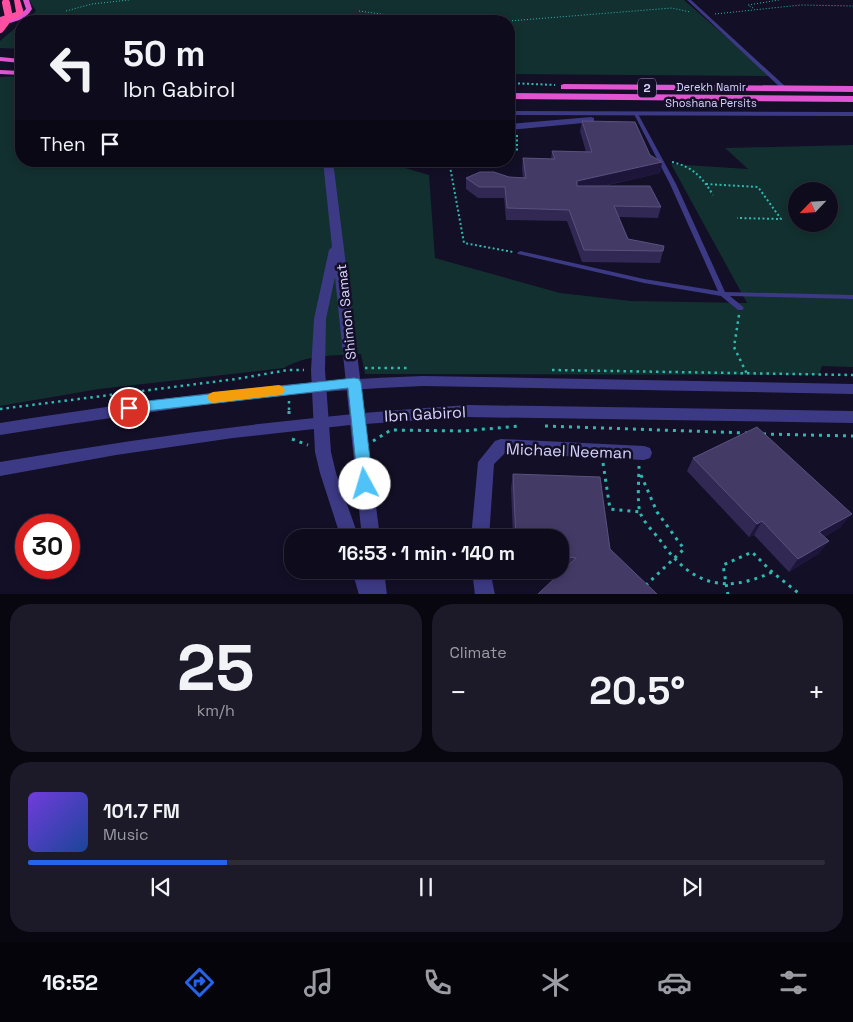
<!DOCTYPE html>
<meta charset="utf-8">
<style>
:root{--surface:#0e0b1c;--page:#1c1929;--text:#f1f3f6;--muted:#9b9ba3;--line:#2e2b3b;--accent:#2563eb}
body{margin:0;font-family:"Space Grotesk",sans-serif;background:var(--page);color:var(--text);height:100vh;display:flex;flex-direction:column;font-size:19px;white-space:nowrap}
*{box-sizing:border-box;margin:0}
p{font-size:16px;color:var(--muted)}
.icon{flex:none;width:28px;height:28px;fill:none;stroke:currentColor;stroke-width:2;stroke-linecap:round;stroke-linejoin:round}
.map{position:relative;height:594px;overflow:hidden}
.sheet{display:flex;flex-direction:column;gap:10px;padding:10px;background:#08060f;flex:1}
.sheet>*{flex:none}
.hud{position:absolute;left:15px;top:15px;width:500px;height:152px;border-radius:20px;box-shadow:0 2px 8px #0003,0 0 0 1px var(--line);background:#0e0b1c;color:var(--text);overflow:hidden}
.needle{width:32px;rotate:245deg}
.fabs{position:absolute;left:788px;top:182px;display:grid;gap:10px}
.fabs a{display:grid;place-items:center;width:50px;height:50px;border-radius:50%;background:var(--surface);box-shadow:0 2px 8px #0003,0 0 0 1px var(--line);font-size:25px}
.speed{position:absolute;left:15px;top:514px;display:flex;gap:10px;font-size:25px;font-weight:700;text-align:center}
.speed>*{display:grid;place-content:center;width:65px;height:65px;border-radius:50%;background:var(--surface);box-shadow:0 2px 8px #0003,0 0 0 1px var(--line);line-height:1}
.speed .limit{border:8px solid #d22;background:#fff;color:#111}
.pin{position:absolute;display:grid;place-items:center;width:42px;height:42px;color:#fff;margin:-21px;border:2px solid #fff;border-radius:50%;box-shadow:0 1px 5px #0007}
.me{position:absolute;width:55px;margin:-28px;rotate:354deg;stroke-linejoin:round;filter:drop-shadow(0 0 4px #0008)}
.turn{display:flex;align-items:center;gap:18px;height:105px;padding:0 25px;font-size:22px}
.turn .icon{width:65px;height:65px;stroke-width:2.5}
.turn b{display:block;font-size:35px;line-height:42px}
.then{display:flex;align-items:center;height:48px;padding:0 25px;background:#0003;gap:10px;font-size:19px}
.big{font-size:38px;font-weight:800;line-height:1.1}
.sheet .tile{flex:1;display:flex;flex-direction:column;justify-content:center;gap:8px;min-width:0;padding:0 18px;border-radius:20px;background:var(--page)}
.sheet .dial{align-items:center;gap:0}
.dial b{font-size:65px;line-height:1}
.song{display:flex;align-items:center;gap:15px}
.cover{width:60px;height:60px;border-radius:8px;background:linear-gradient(135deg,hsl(260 70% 55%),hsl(220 70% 35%))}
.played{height:5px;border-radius:2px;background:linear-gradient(90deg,var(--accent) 25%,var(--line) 25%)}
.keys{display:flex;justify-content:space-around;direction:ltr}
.heat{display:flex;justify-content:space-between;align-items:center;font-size:28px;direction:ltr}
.sheet .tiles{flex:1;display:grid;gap:10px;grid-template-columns:1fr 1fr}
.tile:last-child{grid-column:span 2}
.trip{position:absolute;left:284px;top:529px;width:285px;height:50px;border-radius:20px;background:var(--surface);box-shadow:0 2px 8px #0003,0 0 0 1px var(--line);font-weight:800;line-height:50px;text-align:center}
.menu{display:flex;height:80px;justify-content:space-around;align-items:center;background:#06040b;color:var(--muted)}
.menu .icon{width:35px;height:35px}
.menu .active{color:var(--accent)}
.menu b{font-size:22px;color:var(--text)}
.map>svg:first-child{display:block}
.green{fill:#12302f;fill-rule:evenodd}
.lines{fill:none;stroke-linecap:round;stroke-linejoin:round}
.path-far3{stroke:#2fb8b0;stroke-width:1;stroke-dasharray:1 2;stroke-linecap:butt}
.path-far2{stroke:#2fb8b0;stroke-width:2;stroke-dasharray:2 2.5;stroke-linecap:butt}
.path-far1{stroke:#2fb8b0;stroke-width:2.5;stroke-dasharray:2.5 4;stroke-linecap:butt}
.path{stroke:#2fb8b0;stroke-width:3;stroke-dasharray:3 5;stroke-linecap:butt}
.service{fill:#3d3a85;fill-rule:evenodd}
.minor{fill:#3d3a85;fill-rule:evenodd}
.tertiary{fill:#3d3a85;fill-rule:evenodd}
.trunk{fill:#e055d1;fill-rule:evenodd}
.motorway{fill:#ff4fa3;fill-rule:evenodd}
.motorway-bridge{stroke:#ff4fa3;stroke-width:8}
.wall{fill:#312854}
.shaded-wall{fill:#1d163a}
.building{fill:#433a66;stroke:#5a527e}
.route{fill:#4fc3f7;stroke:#337fa1}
.slow{fill:#f59e0b}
.labels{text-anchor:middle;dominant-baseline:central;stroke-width:5;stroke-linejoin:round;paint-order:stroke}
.far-street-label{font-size:11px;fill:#d9d4ff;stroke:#130f26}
.shield{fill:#130f26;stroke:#9e99be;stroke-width:1}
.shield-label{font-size:12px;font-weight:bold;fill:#d9d4ff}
.street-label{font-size:14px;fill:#d9d4ff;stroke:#130f26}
.near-street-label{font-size:16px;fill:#d9d4ff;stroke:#130f26}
</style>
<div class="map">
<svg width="853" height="595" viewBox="0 0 853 595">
<rect width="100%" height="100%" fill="#130f26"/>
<!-- green -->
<path class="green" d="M 29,0 L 684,0 L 771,76 L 509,74 L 509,21 L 24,21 L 36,11 Z
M 21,23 L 21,49 L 0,48 L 0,41 Z
M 21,76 L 21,161 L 364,161 L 405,168 L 429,175 L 435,258 L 560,293 L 631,301 L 747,303 L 671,164 L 748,169 L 725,148 L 853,145 L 853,367 L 822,366 L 819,375 L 365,374 L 361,354 C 334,356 307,354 284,368 L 99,389 L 0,406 L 0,77 ZM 796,191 L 829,191 L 829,224 L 796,224 Z"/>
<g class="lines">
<!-- path-far3 -->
<path class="path-far3" d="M 753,8 L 748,5 L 779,0
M 66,11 L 92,4 L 129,0
M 359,11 L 432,21
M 715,14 L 801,5 L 853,6
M 509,21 L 672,8 L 690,12"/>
<!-- path-far2 -->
<path class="path-far2" d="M 509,83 L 555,85
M 517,135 L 517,153
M 449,161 L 464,243 L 513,252
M 672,162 C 693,167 702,177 713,195
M 706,184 L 758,187 L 781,219 L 737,218"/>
<!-- path-far1 -->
<path class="path-far1" d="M 739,315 L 734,347 L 747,374
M 365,368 L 409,368
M 552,370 L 853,375
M 289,401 L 289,412
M 0,409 L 236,379 L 288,370 L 304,370"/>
<!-- path -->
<path class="path" d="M 289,411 L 289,416
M 545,426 L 747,433
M 763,434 L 853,436
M 292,439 L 308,445
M 373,441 L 391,430 L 463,431 L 520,426
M 603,463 L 610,509 L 640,512
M 639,466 C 639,476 637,504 640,512 C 643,522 654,532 660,540 C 690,584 724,595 772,572
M 641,475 L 657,512 L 684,549 L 645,586
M 728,595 L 723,565 L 752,552 L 772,572 L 801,595"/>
<!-- service -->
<path class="service" d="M 687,0 L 691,0 L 787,88 L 787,90 L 783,90 Z
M 634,113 L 638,114 L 676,184 L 725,292 L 853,295 L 853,299 L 730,296 L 742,306 L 744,308 L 742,310 L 738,310 L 721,296 L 644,283 L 518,254 L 517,253 L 520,251 L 644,279 L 718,291 L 670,184 L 634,114 Z"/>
<!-- minor -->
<path class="minor" d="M 509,111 L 853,112 L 853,116 L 509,115 Z
M 591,117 L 594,118 L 594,122 L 509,130 L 509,124 Z
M 323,161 L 333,161 L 380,538 L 362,538 L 335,277 L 326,319 L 325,370 L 331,452 L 336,473 L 359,538 L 341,538 L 320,473 L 315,452 L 311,370 L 314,319 L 329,250 L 332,247 Z
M 501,439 L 644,446 L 650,448 L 652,453 L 650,458 L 644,460 L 505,453 L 494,464 L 489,538 L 471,538 L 478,462 L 495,441 Z
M 352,570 L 384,570 L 387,595 L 359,595 Z
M 472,570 L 490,570 L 495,595 L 475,595 Z"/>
<!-- tertiary -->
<path class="tertiary" d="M 423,376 L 853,384 L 853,394 L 423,386 C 281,391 140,413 0,435 L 0,423 C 141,401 281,380 423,376 Z
M 468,405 L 853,411 L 853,423 L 468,417 L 350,425 L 233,438 L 116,455 L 0,476 L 0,462 C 155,435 311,415 468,405 Z"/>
<!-- trunk -->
<path class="trunk" d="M 23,0 L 29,0 L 32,9 C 25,21 13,22 0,25 L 0,21 C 10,19 19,17 26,9 Z
M 0,57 L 21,59 L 21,63 L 0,61 Z
M 0,70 L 21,71 L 21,75 L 0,74 Z
M 564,84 L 853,86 L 853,92 L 561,89 L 561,85 Z
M 509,93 L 853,96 L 853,102 L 509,99 Z"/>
<!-- motorway -->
<path class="motorway" d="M 14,0 L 20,0 L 24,13 L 18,18 L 0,21 L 0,17 L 16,12 Z"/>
<!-- motorway-bridge -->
<path class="motorway-bridge" d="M 0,29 L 9,17 L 6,3"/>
</g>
<!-- wall -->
<path class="wall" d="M 582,121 L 662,162 L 660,173 L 604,186 L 661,207 L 658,218 L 619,217 L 628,239 L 663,251 L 660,263 L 582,262 L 567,221 L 506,220 L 504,198 L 478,198 L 466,189 L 466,178 L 523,178 L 522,169 L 523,158 L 551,159 L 552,151 L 586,152 L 580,131 Z
M 693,458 L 841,527 L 824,537 L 829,541 L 818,554 L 789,572 L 754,535 L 749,537 L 687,471 Z
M 513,474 L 610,549 L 563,570 L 560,570 L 560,538 L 513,538 L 511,488 Z"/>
<!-- shaded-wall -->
<path class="shaded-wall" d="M 662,162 L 660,173 L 575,192 L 577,181 Z
M 852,514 L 841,527 L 809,545 L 819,532 Z
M 762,521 L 754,535 L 749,537 L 757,524 Z
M 829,541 L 818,554 L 789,572 L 798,559 Z"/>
<!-- building -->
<path class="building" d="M 582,121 L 635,122 L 650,155 L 662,162 L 577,181 L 577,186 L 650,186 L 661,207 L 614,206 L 628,239 L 664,246 L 663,251 L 584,250 L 569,210 L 507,208 L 505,187 L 479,187 L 466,178 L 480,172 L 494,172 L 509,177 L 526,178 L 523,158 L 555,159 L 552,151 L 592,152 Z
M 757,427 L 852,514 L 819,532 L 829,541 L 798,559 L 762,521 L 757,524 L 693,458 Z
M 513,474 L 600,477 L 610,549 L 658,595 L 537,595 L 576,558 L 560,556 L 560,538 L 516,538 Z"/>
<!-- route -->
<path class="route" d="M 354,378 L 359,379 L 361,383 L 373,484 L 371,489 L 365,490 L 360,489 L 358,484 L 348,388 L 129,413 L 125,412 L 123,408 L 125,404 L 129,403 Z"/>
<!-- slow -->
<path class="slow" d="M 279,385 L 283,387 L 285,390 L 283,394 L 279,395 L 213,403 L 209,401 L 207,397 L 209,394 L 213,392 Z"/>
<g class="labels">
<!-- far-street labels -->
<g class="far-street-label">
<text x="711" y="87">Derekh Namir</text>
<text x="711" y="103">Shoshana Persits</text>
</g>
<!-- shield labels -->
<rect class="shield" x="638" y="78.5" width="18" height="19" rx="4"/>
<g class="shield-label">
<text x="647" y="88">2</text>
</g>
<!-- street labels -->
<g class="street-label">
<text transform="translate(346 312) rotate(-96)">Shimon Samat</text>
</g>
<!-- near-street labels -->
<g class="near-street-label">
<text transform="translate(425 414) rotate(-3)">Ibn Gabirol</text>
<text transform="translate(569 451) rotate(2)">Michael Neeman</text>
</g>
</g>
</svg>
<div class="fabs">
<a><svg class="needle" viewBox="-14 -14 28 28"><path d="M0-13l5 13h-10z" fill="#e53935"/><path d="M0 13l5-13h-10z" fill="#9b9ba3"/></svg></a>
</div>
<div class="speed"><div class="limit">30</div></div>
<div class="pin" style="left:129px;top:408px;background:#d93025"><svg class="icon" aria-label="arrive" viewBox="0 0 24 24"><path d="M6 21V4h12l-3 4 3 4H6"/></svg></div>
<svg class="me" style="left:365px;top:484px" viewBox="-20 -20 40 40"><circle r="19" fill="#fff"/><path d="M0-13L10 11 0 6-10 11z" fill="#4fc3f7"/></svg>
<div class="trip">16:53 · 1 min · 140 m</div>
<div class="hud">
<div class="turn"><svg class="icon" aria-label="left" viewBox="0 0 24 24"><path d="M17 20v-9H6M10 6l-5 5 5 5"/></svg><div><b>50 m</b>Ibn Gabirol</div></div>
<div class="then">Then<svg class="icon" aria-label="arrive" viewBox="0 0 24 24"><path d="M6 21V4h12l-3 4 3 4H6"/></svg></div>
</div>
</div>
<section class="sheet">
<div class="tiles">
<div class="tile dial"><b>25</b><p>km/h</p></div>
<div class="tile"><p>Climate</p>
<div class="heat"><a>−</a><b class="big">20.5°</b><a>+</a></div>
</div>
<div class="tile">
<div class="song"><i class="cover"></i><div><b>101.7 FM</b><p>Music</p></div></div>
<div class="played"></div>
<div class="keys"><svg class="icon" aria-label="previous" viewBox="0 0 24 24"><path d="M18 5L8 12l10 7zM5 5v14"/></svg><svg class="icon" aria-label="pause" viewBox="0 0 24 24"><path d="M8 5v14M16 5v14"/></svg><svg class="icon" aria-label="next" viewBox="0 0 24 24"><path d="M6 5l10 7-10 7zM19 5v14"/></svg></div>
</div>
</div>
</section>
<nav class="menu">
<b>16:52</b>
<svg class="icon active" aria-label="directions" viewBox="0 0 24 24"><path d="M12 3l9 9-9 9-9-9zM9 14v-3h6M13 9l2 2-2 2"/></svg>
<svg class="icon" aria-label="music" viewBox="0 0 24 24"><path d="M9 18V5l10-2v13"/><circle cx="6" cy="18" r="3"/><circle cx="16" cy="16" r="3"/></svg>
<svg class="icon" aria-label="phone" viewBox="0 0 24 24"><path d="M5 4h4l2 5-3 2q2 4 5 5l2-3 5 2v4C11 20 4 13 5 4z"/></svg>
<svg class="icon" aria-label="climate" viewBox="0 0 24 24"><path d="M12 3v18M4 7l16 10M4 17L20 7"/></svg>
<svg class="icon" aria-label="car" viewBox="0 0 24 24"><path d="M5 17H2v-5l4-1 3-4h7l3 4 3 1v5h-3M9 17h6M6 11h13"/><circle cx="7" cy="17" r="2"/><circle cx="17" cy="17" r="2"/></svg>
<svg class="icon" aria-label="filters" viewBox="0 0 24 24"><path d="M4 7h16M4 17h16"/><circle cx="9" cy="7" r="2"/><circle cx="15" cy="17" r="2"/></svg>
</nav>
